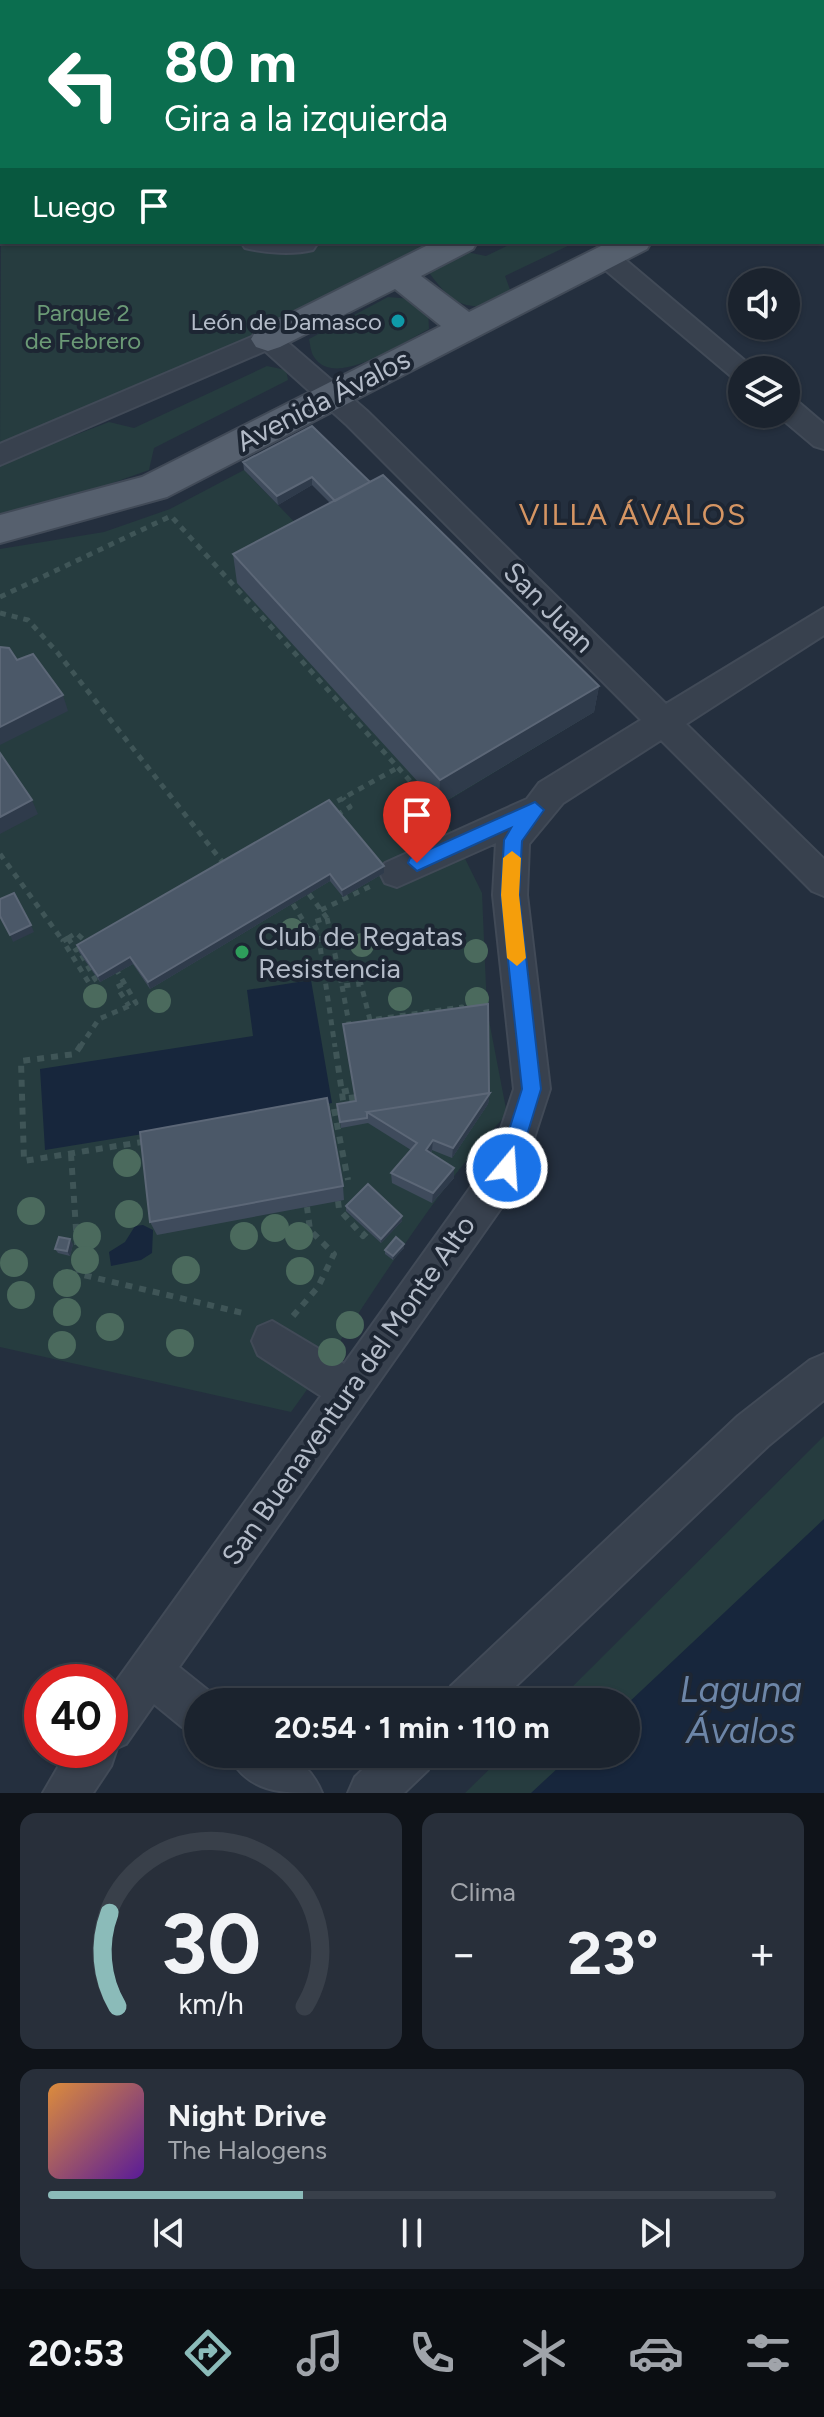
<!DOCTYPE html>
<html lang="es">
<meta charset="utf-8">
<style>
:root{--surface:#1b232e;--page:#282f3a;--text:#f1f3f6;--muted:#a0a4aa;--line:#39404a;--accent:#8bbbb9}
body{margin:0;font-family:Figtree,sans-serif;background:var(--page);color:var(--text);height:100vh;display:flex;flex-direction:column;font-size:30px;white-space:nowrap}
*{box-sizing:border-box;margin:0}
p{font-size:26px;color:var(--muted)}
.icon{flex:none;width:44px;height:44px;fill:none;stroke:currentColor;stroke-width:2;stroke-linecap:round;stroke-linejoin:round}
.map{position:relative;height:1793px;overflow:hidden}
.side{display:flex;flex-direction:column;gap:20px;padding:20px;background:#0f1319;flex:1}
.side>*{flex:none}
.guide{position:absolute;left:0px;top:0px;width:824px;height:244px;box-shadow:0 2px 6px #0004,0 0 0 2px var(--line);background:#0b6e4f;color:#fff;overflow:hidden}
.buttons{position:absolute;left:728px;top:268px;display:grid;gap:16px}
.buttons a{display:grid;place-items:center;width:72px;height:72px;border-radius:50%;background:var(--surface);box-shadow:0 2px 6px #0004,0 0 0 2px var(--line);font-size:40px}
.speed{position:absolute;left:24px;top:1664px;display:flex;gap:16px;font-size:40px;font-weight:700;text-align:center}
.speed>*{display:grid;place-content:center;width:104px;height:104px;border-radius:50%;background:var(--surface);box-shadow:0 2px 6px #0004,0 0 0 2px var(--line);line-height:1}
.speed .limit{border:12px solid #d22;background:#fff;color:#111}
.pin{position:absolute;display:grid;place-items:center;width:68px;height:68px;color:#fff;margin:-82px -34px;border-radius:50% 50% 50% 0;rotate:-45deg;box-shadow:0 0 8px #0007}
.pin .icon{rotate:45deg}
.me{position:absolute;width:88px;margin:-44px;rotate:18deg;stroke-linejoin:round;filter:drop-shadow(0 0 6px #0008)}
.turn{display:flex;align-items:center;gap:28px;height:168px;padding:0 32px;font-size:36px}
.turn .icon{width:104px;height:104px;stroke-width:2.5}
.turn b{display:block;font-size:56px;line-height:68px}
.then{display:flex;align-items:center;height:76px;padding:0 32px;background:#0003;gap:16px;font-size:30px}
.big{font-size:60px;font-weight:700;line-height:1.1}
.side .card{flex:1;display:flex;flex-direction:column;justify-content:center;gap:12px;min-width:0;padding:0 28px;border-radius:16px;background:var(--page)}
.side .dial{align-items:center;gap:0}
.dial svg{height:208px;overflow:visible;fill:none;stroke:var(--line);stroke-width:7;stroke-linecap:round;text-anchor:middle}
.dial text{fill:var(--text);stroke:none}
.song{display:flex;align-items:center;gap:24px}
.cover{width:96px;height:96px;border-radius:12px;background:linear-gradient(135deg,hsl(30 70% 55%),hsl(270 70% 35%))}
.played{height:8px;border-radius:4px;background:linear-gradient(90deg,var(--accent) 35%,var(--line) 35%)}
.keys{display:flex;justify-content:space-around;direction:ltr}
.heat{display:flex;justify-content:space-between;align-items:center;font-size:44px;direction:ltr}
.side .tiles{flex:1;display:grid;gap:20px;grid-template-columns:1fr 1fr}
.card:last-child{grid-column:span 2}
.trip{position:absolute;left:184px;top:1688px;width:456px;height:80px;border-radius:40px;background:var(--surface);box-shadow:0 2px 6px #0004,0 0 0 2px var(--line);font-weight:700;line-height:80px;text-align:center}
.dock{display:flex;height:128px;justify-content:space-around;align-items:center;background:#0b0e12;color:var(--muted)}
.dock .icon{width:56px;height:56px}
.dock .current{color:var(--accent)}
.dock b{font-size:36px;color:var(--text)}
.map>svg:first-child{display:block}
.green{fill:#263c3f}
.water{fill:#17263c}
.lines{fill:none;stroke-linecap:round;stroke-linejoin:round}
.minor-casing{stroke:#414a57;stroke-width:4}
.major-casing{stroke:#414a57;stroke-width:4}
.path-far1{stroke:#3f5557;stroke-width:5;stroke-dasharray:6 6;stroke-linecap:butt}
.path{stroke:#3f5557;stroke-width:6;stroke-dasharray:7 7;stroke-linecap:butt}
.minor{fill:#38414e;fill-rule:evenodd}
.major{fill:#56606e;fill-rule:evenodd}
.tree{fill:#4b6a5d}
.wall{fill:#3f4b5c}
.shaded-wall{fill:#2f3b4b}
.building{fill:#4b5868;stroke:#5c6777;stroke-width:2}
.route{fill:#1a73e8;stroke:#114b97;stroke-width:2}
.slow{fill:#f59e0b}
.culture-dot{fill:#0f9aa8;stroke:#1d2633;stroke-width:3}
.leisure-dot{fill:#2e9e5b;stroke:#1d2633;stroke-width:3}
.labels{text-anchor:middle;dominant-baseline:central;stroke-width:8;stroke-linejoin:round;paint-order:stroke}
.far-park-label{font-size:24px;fill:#6b9a76;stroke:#1d2633}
.far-poi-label{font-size:24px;fill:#b4bcc9;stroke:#1d2633;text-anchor:end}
.street-label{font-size:28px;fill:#b4bcc9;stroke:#1d2633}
.poi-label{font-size:28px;fill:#b4bcc9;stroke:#1d2633;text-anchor:start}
.neighbourhood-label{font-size:30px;letter-spacing:2px;fill:#d59563;stroke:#1d2633}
.near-water-label{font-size:36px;font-style:italic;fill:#6d86a8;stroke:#1d2633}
</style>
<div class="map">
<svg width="824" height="1793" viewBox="0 0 824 1793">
<rect width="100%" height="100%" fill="#242f3e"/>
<!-- green -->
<path class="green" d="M 421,0 L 769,0 L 773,2 L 415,2 Z
M 2,23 L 2,242 L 446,242 L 23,445 L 0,452 Z
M 515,242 L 576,242 L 505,276 L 512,295 C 473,316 453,307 428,271 L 462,251 L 486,256 Z
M 388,297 L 412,299 L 428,310 L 429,329 C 403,342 335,390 314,357 C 311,353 310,344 309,339 Z
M 267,366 L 286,370 L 288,380 L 154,448 L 149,470 L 62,501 L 0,516 L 0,464 L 109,422 L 134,428 Z
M 244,470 L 313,541 L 384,504 L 594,712 L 439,806 L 482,893 L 487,1010 L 507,1114 C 423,1203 363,1313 291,1412 L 0,1347 L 0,549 L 104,532 L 170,509 Z
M 824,1436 L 824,1793 L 465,1793 L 505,1754 L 626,1754 L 626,1702 L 557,1702 Z"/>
<!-- water -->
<path class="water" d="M 311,980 L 332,1103 L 45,1150 L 40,1069 L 253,1036 L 247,990 Z
M 143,1225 L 153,1230 L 152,1253 L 141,1260 L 111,1266 L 109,1252 L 125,1242 L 135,1226 Z
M 824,1519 L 824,1793 L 531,1793 L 573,1754 L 626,1754 L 626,1705 Z"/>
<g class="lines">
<defs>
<path id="minor" d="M 241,242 L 315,242 L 317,244 L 313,250 C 293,255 265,253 245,248 Z
M 606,249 L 615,251 L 756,370 L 742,370 L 742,379 L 732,377 L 597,263 L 593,257 L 597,251 Z
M 268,330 L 277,333 L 367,411 L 666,704 L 824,608 L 824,635 L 686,724 L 824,859 L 824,896 L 812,891 L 661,740 L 563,803 L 529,844 L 527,895 L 550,1089 L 520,1181 L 179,1667 L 214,1695 L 217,1702 L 198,1702 L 198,1733 L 182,1727 L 154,1704 L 126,1744 L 117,1748 L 111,1766 L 93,1793 L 43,1793 L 68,1750 L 110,1750 L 110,1690 L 321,1396 L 258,1355 L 252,1341 L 258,1327 L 272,1321 L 344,1364 L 491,1159 L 514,1089 L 493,895 L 496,843 L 397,887 L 385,883 L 380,873 L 385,863 L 527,799 L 539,783 L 641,720 L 347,425 L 265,351 L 0,465 L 0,444 Z
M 786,397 L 796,400 L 824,424 L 824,449 L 814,446 L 776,414 L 786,414 Z
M 824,1354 L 824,1400 L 768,1446 L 499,1702 L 445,1702 L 451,1686 L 738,1416 L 810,1360 Z
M 228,1754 C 270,1754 303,1747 322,1793 C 279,1793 248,1793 228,1754 Z
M 379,1754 L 435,1754 L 428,1770 L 404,1793 L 348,1793 L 355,1777 Z"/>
<path id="major" d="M 773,0 L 803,0 L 804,2 L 774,2 Z
M 822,15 L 824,16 L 824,34 L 822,33 Z
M 824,59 L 824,77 L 822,78 L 822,60 Z
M 824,140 L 824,160 L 822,161 L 822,141 Z
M 434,242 L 477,242 L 473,249 L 421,276 L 469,312 L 609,242 L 651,242 L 647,249 L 167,497 L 0,543 L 0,515 L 142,477 L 441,326 L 395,289 L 280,347 L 268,351 L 256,347 L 251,339 L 256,331 Z"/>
</defs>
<!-- minor casing -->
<use href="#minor" class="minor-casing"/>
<!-- major casing -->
<use href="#major" class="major-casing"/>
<!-- path-far1 -->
<path class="path-far1" d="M 0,597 L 171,516 L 411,782
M 0,613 L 28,620 L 57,652 L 224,864
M 327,807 L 399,767
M 337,815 L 350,807 L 343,798
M 0,854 L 63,941
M 309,894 L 327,918 L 313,922 L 318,932 L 335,1047
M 293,904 L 312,935 L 318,932
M 321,910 L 371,886
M 327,918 L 342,986 L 361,984 L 370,1020 L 462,1007 L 462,1011
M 68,938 L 63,941 L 89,983 L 95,979 L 81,954
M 68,938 L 76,933 L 85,941
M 68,938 L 76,950 L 83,946
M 342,986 L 350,1029
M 117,987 L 125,983
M 120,992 L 129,1006
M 80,1047 L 99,1019 L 136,1003 L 116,969"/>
<!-- path -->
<path class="path" d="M 81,1045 L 75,1054 L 21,1061 L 24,1161 L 148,1141
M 342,1092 L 351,1090 L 353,1106
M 334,1109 L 348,1180
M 323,1110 L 344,1107 L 335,1045
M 71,1154 L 79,1274 L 247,1314
M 338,1201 L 339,1209 L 363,1236 L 368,1231
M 293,1316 L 318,1287 L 334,1254 L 310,1230 L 307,1207"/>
<!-- minor -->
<use href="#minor" class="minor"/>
<!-- major -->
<use href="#major" class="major"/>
</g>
<!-- trees -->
<g class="tree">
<circle cx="292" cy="930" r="12"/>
<circle cx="362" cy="945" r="12"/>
<circle cx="476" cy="951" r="12"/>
<circle cx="95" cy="996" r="12"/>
<circle cx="400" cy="999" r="12"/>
<circle cx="477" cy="999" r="12"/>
<circle cx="159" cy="1001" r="12"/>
<circle cx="127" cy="1163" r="14"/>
<circle cx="31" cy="1211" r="14"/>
<circle cx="129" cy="1214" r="14"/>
<circle cx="275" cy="1228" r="14"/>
<circle cx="87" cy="1236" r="14"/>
<circle cx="244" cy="1236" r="14"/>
<circle cx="299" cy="1236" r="14"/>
<circle cx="85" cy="1260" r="14"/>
<circle cx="14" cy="1263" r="14"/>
<circle cx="186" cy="1270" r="14"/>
<circle cx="300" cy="1271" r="14"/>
<circle cx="67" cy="1283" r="14"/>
<circle cx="21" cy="1295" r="14"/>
<circle cx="67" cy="1312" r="14"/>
<circle cx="350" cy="1325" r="14"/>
<circle cx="110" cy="1327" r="14"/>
<circle cx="180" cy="1343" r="14"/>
<circle cx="62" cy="1345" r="14"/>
<circle cx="332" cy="1352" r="14"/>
</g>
<!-- wall -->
<path class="wall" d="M 344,0 L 388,0 L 383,2 L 345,2 Z
M 243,462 L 370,482 L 599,686 L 594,712 L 439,805 L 237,583 L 233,554 L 330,503 L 312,485 L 278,505 L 244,470 Z
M 329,800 L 384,873 L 343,897 L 330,881 L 150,989 L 133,964 L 100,982 L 79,952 L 77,945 Z
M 490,1093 L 488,1104 L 452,1158 L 432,1150 L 431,1153 L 454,1168 L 454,1178 L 432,1203 L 392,1183 L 391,1173 L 411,1150 L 368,1123 L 341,1128 L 337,1104 Z
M 343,1186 L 344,1200 L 157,1235 L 150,1222 Z
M 346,1206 L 402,1221 L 381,1243 L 346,1211 Z
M 73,1244 L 70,1256 L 58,1253 L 55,1249 Z
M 404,1248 L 393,1260 L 385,1254 L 385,1250 Z"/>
<!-- shaded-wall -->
<path class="shaded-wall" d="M 357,0 L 388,0 L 383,2 L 357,2 Z
M 312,477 L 312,485 L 278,505 L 277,496 Z
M 599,686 L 594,712 L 439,805 L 440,780 Z
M 63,695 L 68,711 L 0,745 L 0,727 Z
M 32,800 L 38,814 L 0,834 L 0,817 Z
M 384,866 L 384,873 L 343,897 L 342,890 Z
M 330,874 L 330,881 L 150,989 L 148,982 Z
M 31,925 L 34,932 L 13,942 L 10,935 Z
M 130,957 L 133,964 L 100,982 L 98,976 Z
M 490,1093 L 488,1104 L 452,1158 L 453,1148 Z
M 433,1140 L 432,1150 L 426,1161 L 426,1150 Z
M 454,1168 L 454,1178 L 432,1203 L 433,1193 Z
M 402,1216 L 402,1221 L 381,1243 L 381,1239 Z
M 70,1239 L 73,1244 L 70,1256 L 67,1251 Z
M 404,1244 L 404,1248 L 393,1260 L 393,1256 Z"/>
<!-- building -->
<path class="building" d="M 312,426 L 370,482 L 335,501 L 312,477 L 277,496 L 243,462 Z
M 383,475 L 599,686 L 440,780 L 233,554 Z
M 0,647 L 9,648 L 17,660 L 33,654 L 63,695 L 0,727 Z
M 0,753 L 32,800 L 0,817 Z
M 329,800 L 384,866 L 342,890 L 330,874 L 148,982 L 130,957 L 98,976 L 77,945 Z
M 14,893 L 31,925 L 10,935 L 0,916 L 0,899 Z
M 488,1004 L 489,1093 L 367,1112 L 367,1118 L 340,1122 L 337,1104 L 356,1101 L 343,1024 Z
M 490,1093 L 453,1148 L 433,1140 L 426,1150 L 454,1168 L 433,1193 L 391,1173 L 417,1143 L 367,1112 Z
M 327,1098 L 343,1186 L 150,1222 L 140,1132 Z
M 368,1184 L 402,1216 L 381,1239 L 346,1206 Z
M 59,1237 L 70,1239 L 67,1251 L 55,1249 Z
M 396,1237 L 404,1244 L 393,1256 L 385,1250 Z"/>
<!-- route -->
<path class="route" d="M 535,802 L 544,810 L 522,841 L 519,895 L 541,1089 L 517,1168 L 514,1175 L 507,1177 L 499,1175 L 497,1168 L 522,1089 L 501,895 L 504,840 L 511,828 L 417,871 L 408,863 L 410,858 Z"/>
<!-- slow -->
<path class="slow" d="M 512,851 L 521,858 L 519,895 L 526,958 L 517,966 L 507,958 L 501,895 L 503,858 Z"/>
<!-- markers -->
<circle class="culture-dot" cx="398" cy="321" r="8"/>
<circle class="leisure-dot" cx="242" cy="952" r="8"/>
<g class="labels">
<!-- far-park labels -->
<g class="far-park-label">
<text x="83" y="312">Parque 2<tspan x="83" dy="28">de Febrero</tspan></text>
</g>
<!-- far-poi labels -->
<g class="far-poi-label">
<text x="382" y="321">León de Damasco</text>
</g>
<!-- street labels -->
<g class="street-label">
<text transform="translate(323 400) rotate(-27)">Avenida Ávalos</text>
<text transform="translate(549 607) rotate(45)">San Juan</text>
<text transform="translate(348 1390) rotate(-55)">San Buenaventura del Monte Alto</text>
</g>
<!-- poi labels -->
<g class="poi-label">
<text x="258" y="936">Club de Regatas<tspan x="258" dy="32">Resistencia</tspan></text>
</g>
<!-- neighbourhood labels -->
<g class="neighbourhood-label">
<text x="633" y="514">VILLA ÁVALOS</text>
</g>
<!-- near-water labels -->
<g class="near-water-label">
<text x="741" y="1689">Laguna<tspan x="741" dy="41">Ávalos</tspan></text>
</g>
</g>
</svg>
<div class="buttons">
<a><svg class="icon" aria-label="sound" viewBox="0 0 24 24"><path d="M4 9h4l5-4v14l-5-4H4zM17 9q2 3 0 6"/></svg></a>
<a><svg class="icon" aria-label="layers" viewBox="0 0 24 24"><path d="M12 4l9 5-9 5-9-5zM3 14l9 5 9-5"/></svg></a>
</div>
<div class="speed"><div class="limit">40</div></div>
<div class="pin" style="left:417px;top:863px;background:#d93025"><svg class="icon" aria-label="arrive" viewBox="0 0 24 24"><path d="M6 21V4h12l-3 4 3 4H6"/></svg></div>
<svg class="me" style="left:507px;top:1168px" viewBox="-20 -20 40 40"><circle r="17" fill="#1a73e8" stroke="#fff" stroke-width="3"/><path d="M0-11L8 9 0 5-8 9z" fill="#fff"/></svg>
<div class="trip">20:54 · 1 min · 110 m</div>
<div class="guide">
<div class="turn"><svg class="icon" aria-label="left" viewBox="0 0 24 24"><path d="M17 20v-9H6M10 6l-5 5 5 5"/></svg><div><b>80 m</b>Gira a la izquierda</div></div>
<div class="then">Luego<svg class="icon" aria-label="arrive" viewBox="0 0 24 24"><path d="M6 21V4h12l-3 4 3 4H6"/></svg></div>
</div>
</div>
<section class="side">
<div class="tiles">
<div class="card dial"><svg viewBox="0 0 100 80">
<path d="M14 69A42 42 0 1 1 86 69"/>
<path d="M14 69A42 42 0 0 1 11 33" stroke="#8bbbb9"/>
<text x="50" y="56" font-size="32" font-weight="700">30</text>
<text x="50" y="72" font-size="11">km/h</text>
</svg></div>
<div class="card"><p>Clima</p>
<div class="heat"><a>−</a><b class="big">23°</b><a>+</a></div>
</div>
<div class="card">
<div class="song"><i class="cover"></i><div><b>Night Drive</b><p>The Halogens</p></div></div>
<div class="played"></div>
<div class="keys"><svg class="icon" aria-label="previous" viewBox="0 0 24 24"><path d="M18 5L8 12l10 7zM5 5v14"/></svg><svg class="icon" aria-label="pause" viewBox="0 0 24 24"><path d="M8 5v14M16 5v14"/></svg><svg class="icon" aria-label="next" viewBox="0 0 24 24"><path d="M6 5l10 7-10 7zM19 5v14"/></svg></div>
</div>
</div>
</section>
<nav class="dock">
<b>20:53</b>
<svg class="icon current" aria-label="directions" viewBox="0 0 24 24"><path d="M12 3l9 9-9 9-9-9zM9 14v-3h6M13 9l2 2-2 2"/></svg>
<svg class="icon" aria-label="music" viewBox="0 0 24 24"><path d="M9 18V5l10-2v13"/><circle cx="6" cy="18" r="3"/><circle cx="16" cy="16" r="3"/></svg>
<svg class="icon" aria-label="phone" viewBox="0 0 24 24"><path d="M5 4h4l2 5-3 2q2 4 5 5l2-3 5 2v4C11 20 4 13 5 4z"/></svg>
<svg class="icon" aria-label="climate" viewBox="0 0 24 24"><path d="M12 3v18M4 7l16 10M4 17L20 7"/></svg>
<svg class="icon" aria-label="car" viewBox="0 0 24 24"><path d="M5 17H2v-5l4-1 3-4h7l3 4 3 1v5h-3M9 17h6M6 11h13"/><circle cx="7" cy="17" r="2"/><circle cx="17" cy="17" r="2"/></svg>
<svg class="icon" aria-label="filters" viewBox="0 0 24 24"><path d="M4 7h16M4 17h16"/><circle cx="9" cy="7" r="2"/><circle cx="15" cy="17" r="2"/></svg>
</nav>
